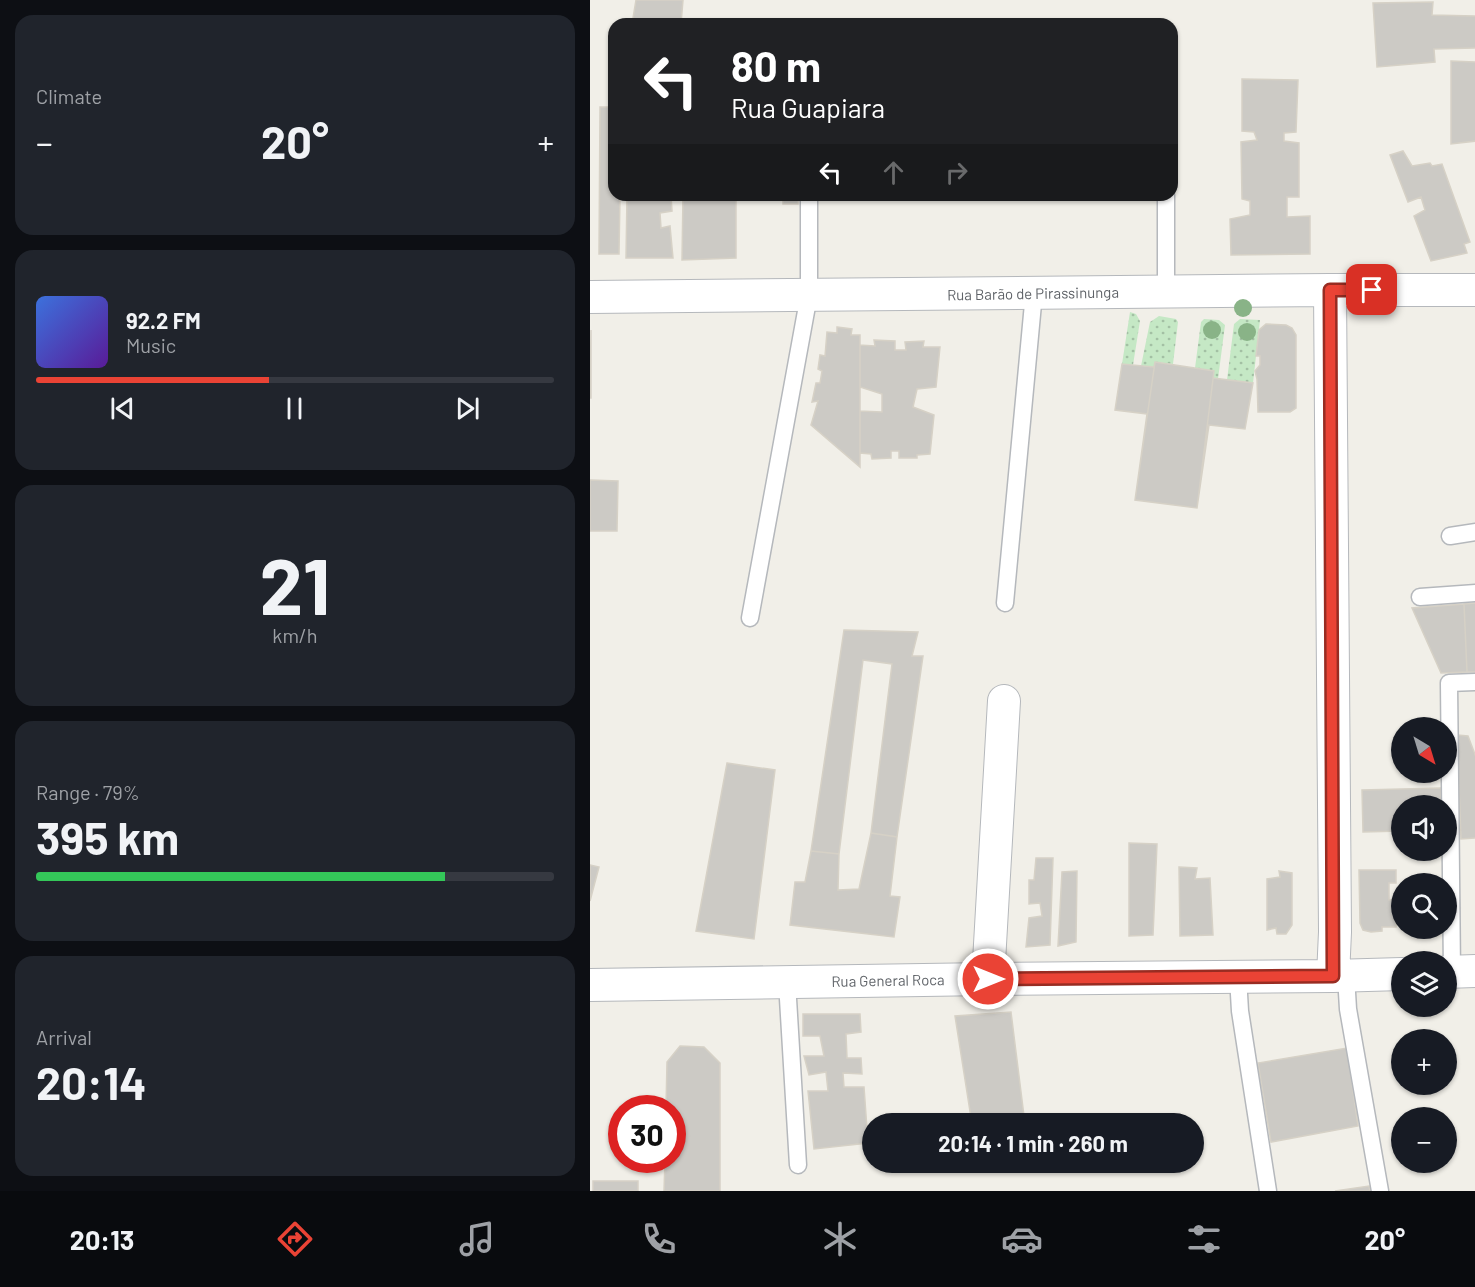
<!DOCTYPE html>
<meta charset="utf-8">
<style>
:root{--surface:#171b24;--page:#20242c;--text:#f1f3f6;--muted:#9ea1a6;--line:#363941;--accent:#ea4335}
body{margin:0;font-family:Barlow,sans-serif;background:var(--page);color:var(--text);height:100vh;display:flex;flex-direction:column;font-size:22px;white-space:nowrap}
*{box-sizing:border-box;margin:0}
p{font-size:20px;color:var(--muted)}
.icon{flex:none;width:33px;height:33px;fill:none;stroke:currentColor;stroke-width:2;stroke-linecap:round;stroke-linejoin:round}
.map{position:relative;flex:1;overflow:hidden}
.sheet{display:flex;flex-direction:column;gap:15px;padding:15px;background:#0d0f14;width:590px}
.sheet>*{flex:none}
.hud{position:absolute;left:18px;top:18px;width:570px;height:183px;border-radius:18px;box-shadow:0 2px 4px #0004;background:#202124;color:#fff;overflow:hidden}
.needle{width:39px;rotate:142deg}
.tools{position:absolute;left:801px;top:717px;display:grid;gap:12px}
.tools a{display:grid;place-items:center;width:66px;height:66px;border-radius:50%;background:var(--surface);box-shadow:0 2px 4px #0004;font-size:30px}
.speed{position:absolute;left:18px;top:1095px;display:flex;gap:12px;font-size:30px;font-weight:700;text-align:center}
.speed>*{display:grid;place-content:center;width:78px;height:78px;border-radius:50%;background:var(--surface);box-shadow:0 2px 4px #0004;line-height:1}
.speed .limit{border:9px solid #d22;background:#fff;color:#111}
.pin{position:absolute;display:grid;place-items:center;width:51px;height:51px;color:#fff;margin:-26px;border-radius:12px;box-shadow:0 3px 9px #0006}
.me{position:absolute;width:66px;margin:-33px;rotate:90deg;stroke-linejoin:round;filter:drop-shadow(0 0 4px #0008)}
.turn{display:flex;align-items:center;gap:21px;height:126px;padding:0 24px;font-size:27px}
.turn .icon{width:78px;height:78px;stroke-width:2.5}
.turn b{display:block;font-size:42px;line-height:51px}
.lanes{display:flex;align-items:center;height:57px;padding:0 24px;background:#0003;justify-content:center;gap:30px;direction:ltr}
.lanes .off{opacity:.35}
.big{font-size:45px;font-weight:700;line-height:1.1}
.sheet .card{flex:1;display:flex;flex-direction:column;justify-content:center;gap:9px;min-width:0;padding:0 21px;border-radius:18px;background:var(--page)}
.sheet .dial{align-items:center;gap:0}
.dial b{font-size:78px;line-height:1}
.song{display:flex;align-items:center;gap:18px}
.cover{width:72px;height:72px;border-radius:9px;background:linear-gradient(135deg,hsl(220 70% 55%),hsl(270 70% 35%))}
.played{height:6px;border-radius:3px;background:linear-gradient(90deg,var(--accent) 45%,var(--line) 45%)}
.keys{display:flex;justify-content:space-around;direction:ltr}
.heat{display:flex;justify-content:space-between;align-items:center;font-size:33px;direction:ltr}
.charge{height:9px;border-radius:4px;background:linear-gradient(90deg,#34c759 79%,var(--line) 0)}
.trip{position:absolute;left:272px;top:1113px;width:342px;height:60px;border-radius:30px;background:var(--surface);box-shadow:0 2px 4px #0004;font-weight:700;line-height:60px;text-align:center}
.tab-bar{display:flex;height:96px;justify-content:space-around;align-items:center;background:#090b0e;color:var(--muted)}
.tab-bar .icon{width:42px;height:42px}
.tab-bar .selected{color:var(--accent)}
.tab-bar b{font-size:27px;color:var(--text)}
main{display:flex;flex:1;min-height:0}
.map>svg:first-child{display:block}
.garden{fill:url(#garden-dots)}
.building{fill:#cccac5;stroke:#d6d1c6;stroke-width:1.5}
.lines{fill:none;stroke-linecap:round;stroke-linejoin:round}
.service-casing{stroke:#b5b8bc;stroke-width:19}
.minor-casing{stroke:#b5b8bc;stroke-width:34}
.service{stroke:#fff;stroke-width:16}
.minor{stroke:#fff;stroke-width:32}
.tree{fill:#89b387}
.route-casing{stroke:#982c22;stroke-width:15}
.route{stroke:#ea4335;stroke-width:10}
.labels{text-anchor:middle;dominant-baseline:central;stroke-width:6;stroke-linejoin:round;paint-order:stroke}
.street-label{font-size:15px;fill:#5f6368;stroke:#fff}
</style>
<main>
<section class="sheet">
<div class="card"><p>Climate</p>
<div class="heat"><a>−</a><b class="big">20°</b><a>+</a></div>
</div>
<div class="card">
<div class="song"><i class="cover"></i><div><b>92.2 FM</b><p>Music</p></div></div>
<div class="played"></div>
<div class="keys"><svg class="icon" aria-label="previous" viewBox="0 0 24 24"><path d="M18 5L8 12l10 7zM5 5v14"/></svg><svg class="icon" aria-label="pause" viewBox="0 0 24 24"><path d="M8 5v14M16 5v14"/></svg><svg class="icon" aria-label="next" viewBox="0 0 24 24"><path d="M6 5l10 7-10 7zM19 5v14"/></svg></div>
</div>
<div class="card dial"><b>21</b><p>km/h</p></div>
<div class="card"><p>Range · 79%</p><b class="big">395 km</b><div class="charge"></div></div>
<div class="card"><p>Arrival</p><b class="big">20:14</b></div>
</section>
<div class="map">
<svg width="886" height="1191" viewBox="0 0 886 1191">
<defs>
<pattern id="garden-dots" width="8" height="8" patternUnits="userSpaceOnUse" patternTransform="scale(1.5)"><rect width="8" height="8" fill="#c5e8c5"/><path d="M2 2h.1M6 6h.1" fill="none" stroke="#a3c0a4" stroke-width="1.8" stroke-linecap="round"/></pattern>
</defs>
<rect width="100%" height="100%" fill="#f1efe8"/>
<!-- garden -->
<path class="garden" d="M 540,312 L 546,314 L 550,321 L 543,365 L 532,364 Z
M 569,316 L 586,319 L 588,322 L 583,364 L 565,362 L 564,367 L 551,366 L 560,322 Z
M 614,319 L 629,320 L 635,325 L 628,379 L 624,378 L 624,371 L 605,368 L 611,322 Z
M 650,319 L 670,320 L 663,383 L 637,380 L 644,324 Z"/>
<!-- building -->
<path class="building" d="M 46,0 L 93,0 L 91,24 L 42,24 Z
M 843,2 L 842,15 L 886,16 L 886,48 L 844,49 L 845,62 L 787,67 L 783,3 Z
M 861,61 L 886,62 L 886,141 L 861,144 Z
M 652,79 L 708,80 L 706,132 L 694,133 L 694,141 L 709,143 L 709,197 L 697,197 L 697,217 L 720,216 L 720,254 L 641,255 L 640,219 L 660,215 L 660,201 L 652,199 L 651,142 L 667,140 L 664,132 L 652,131 Z
M 10,107 L 24,107 L 24,195 L 30,195 L 29,254 L 9,254 Z
M 813,151 L 822,166 L 840,163 L 842,166 L 852,164 L 880,242 L 874,244 L 877,253 L 841,261 L 824,216 L 835,210 L 831,197 L 818,202 L 800,155 Z
M 37,195 L 81,195 L 82,211 L 70,213 L 71,228 L 80,226 L 83,258 L 36,258 Z
M 93,195 L 146,195 L 146,258 L 92,260 Z
M 193,195 L 208,195 L 208,204 L 193,204 Z
M 676,324 L 696,325 L 702,328 L 706,335 L 706,408 L 700,412 L 668,412 L 667,379 L 665,371 L 670,365 L 670,356 L 666,356 L 669,330 Z
M 247,327 L 262,329 L 261,335 L 270,335 L 270,467 L 221,425 L 228,401 L 222,402 L 226,383 L 230,383 L 232,371 L 228,369 L 230,355 L 235,356 L 237,332 L 247,333 Z
M 1,330 L 1,398 L 0,398 Z
M 284,340 L 305,341 L 305,350 L 316,350 L 315,342 L 334,341 L 333,347 L 350,347 L 346,387 L 327,389 L 323,407 L 344,415 L 340,454 L 327,455 L 327,458 L 309,458 L 309,451 L 301,451 L 301,458 L 282,459 L 281,454 L 270,453 L 270,411 L 292,412 L 292,394 L 270,387 L 270,345 L 285,346 Z
M 565,362 L 624,371 L 607,508 L 545,500 Z
M 565,362 L 624,371 L 623,378 L 663,383 L 655,429 L 619,425 L 607,508 L 545,500 L 557,414 L 525,410 L 532,364 L 564,367 Z
M 0,480 L 28,481 L 27,531 L 0,531 Z
M 886,603 L 886,672 L 877,672 L 874,604 Z
M 874,604 L 877,672 L 851,673 L 822,608 Z
M 254,630 L 328,632 L 322,656 L 333,656 L 307,837 L 281,833 L 302,664 L 273,660 L 249,854 L 221,851 Z
M 867,735 L 878,736 L 886,757 L 886,838 L 871,839 Z
M 137,763 L 185,770 L 164,939 L 106,931 Z
M 851,788 L 851,806 L 812,806 L 812,831 L 773,832 L 772,790 Z
M 281,833 L 307,837 L 300,896 L 310,897 L 304,937 L 200,925 L 205,882 L 215,882 L 221,851 L 249,854 L 248,890 L 269,889 Z
M 539,843 L 567,844 L 563,935 L 539,936 Z
M 446,858 L 463,858 L 460,945 L 436,947 L 439,918 L 452,916 L 450,903 L 439,904 L 439,880 L 444,880 Z
M 0,865 L 9,867 L 0,901 Z
M 589,867 L 607,868 L 605,879 L 620,878 L 623,935 L 590,936 Z
M 769,870 L 806,870 L 806,883 L 799,883 L 799,900 L 807,900 L 806,927 L 792,927 L 792,931 L 781,932 L 773,930 L 770,923 Z
M 487,871 L 486,942 L 468,946 L 472,872 Z
M 689,871 L 702,873 L 702,925 L 696,934 L 687,934 L 686,928 L 677,930 L 677,879 L 690,877 Z
M 812,928 L 839,928 L 839,930 L 812,930 Z
M 421,1012 L 435,1124 L 382,1124 L 365,1016 Z
M 213,1014 L 270,1014 L 271,1032 L 256,1034 L 257,1058 L 271,1058 L 272,1074 L 253,1073 L 254,1087 L 274,1087 L 278,1143 L 224,1149 L 218,1091 L 238,1091 L 236,1072 L 219,1075 L 214,1056 L 234,1056 L 230,1036 L 213,1036 Z
M 90,1046 L 114,1047 L 130,1063 L 130,1191 L 74,1191 L 75,1160 L 82,1160 L 82,1108 L 76,1108 L 77,1062 Z
M 757,1048 L 768,1126 L 681,1142 L 668,1063 Z
M 3,1181 L 48,1181 L 48,1191 L 3,1191 Z
M 779,1186 L 780,1191 L 745,1191 Z"/>
<g class="lines">
<defs>
<path id="service" d="M 576,195 L 576,291
M 860,536 L 886,532
M 830,597 L 886,593
M 415,603 L 444,293
M 160,618 L 219,295 L 219,195
M 862,972 L 859,683 L 886,682
M 756,976 L 758,1009 L 790,1191
M 648,977 L 650,1011 L 678,1191
M 197,982 L 208,1165"/>
<path id="minor" d="M 740,290 L 745,932 L 743,976
M 0,297 L 740,290 L 886,290
M 856,972 L 886,971
M 398,979 L 414,701
M 0,985 L 398,979 L 743,976 L 812,974"/>
</defs>
<!-- service casing -->
<use href="#service" class="service-casing"/>
<!-- minor casing -->
<use href="#minor" class="minor-casing"/>
<!-- service -->
<use href="#service" class="service"/>
<!-- minor -->
<use href="#minor" class="minor"/>
</g>
<!-- trees -->
<g class="tree">
<circle cx="653" cy="308" r="9"/>
<circle cx="622" cy="330" r="9"/>
<circle cx="657" cy="332" r="9"/>
</g>
<g class="lines">
<defs>
<path id="route" d="M 398,979 L 743,976 L 740,290 L 782,290"/>
</defs>
<!-- route casing -->
<use href="#route" class="route-casing"/>
<!-- route -->
<use href="#route" class="route"/>
</g>
<g class="labels">
<!-- street labels -->
<g class="street-label">
<text transform="translate(443 293) rotate(-1)">Rua Barão de Pirassinunga</text>
<text transform="translate(298 980) rotate(-1)">Rua General Roca</text>
</g>
</g>
</svg>
<div class="tools">
<a><svg class="needle" viewBox="-14 -14 28 28"><path d="M0-13l5 13h-10z" fill="#e53935"/><path d="M0 13l5-13h-10z" fill="#9ea1a6"/></svg></a>
<a><svg class="icon" aria-label="sound" viewBox="0 0 24 24"><path d="M4 9h4l5-4v14l-5-4H4zM17 9q2 3 0 6"/></svg></a>
<a><svg class="icon" aria-label="search" viewBox="0 0 24 24"><circle cx="10" cy="10" r="6"/><path d="M15 15l6 6"/></svg></a>
<a><svg class="icon" aria-label="layers" viewBox="0 0 24 24"><path d="M12 4l9 5-9 5-9-5zM3 14l9 5 9-5"/></svg></a>
<a>+</a>
<a>−</a>
</div>
<div class="speed"><div class="limit">30</div></div>
<div class="pin" style="left:782px;top:290px;background:#d93025"><svg class="icon" aria-label="arrive" viewBox="0 0 24 24"><path d="M6 21V4h12l-3 4 3 4H6"/></svg></div>
<svg class="me" style="left:398px;top:979px" viewBox="-20 -20 40 40"><circle r="17" fill="#ea4335" stroke="#fff" stroke-width="3"/><path d="M0-11L8 9 0 5-8 9z" fill="#fff"/></svg>
<div class="trip">20:14 · 1 min · 260 m</div>
<div class="hud">
<div class="turn"><svg class="icon" aria-label="left" viewBox="0 0 24 24"><path d="M17 20v-9H6M10 6l-5 5 5 5"/></svg><div><b>80 m</b>Rua Guapiara</div></div>
<div class="lanes"><svg class="icon" aria-label="left" viewBox="0 0 24 24"><path d="M17 20v-9H6M10 6l-5 5 5 5"/></svg><svg class="icon off" aria-label="ahead" viewBox="0 0 24 24"><path d="M12 20V5M6 11l6-6 6 6"/></svg><svg class="icon off" aria-label="right" viewBox="0 0 24 24"><path d="M7 20v-9h11M14 6l5 5-5 5"/></svg></div>
</div>
</div>
</main>
<nav class="tab-bar">
<b>20:13</b>
<svg class="icon selected" aria-label="directions" viewBox="0 0 24 24"><path d="M12 3l9 9-9 9-9-9zM9 14v-3h6M13 9l2 2-2 2"/></svg>
<svg class="icon" aria-label="music" viewBox="0 0 24 24"><path d="M9 18V5l10-2v13"/><circle cx="6" cy="18" r="3"/><circle cx="16" cy="16" r="3"/></svg>
<svg class="icon" aria-label="phone" viewBox="0 0 24 24"><path d="M5 4h4l2 5-3 2q2 4 5 5l2-3 5 2v4C11 20 4 13 5 4z"/></svg>
<svg class="icon" aria-label="climate" viewBox="0 0 24 24"><path d="M12 3v18M4 7l16 10M4 17L20 7"/></svg>
<svg class="icon" aria-label="car" viewBox="0 0 24 24"><path d="M5 17H2v-5l4-1 3-4h7l3 4 3 1v5h-3M9 17h6M6 11h13"/><circle cx="7" cy="17" r="2"/><circle cx="17" cy="17" r="2"/></svg>
<svg class="icon" aria-label="filters" viewBox="0 0 24 24"><path d="M4 7h16M4 17h16"/><circle cx="9" cy="7" r="2"/><circle cx="15" cy="17" r="2"/></svg>
<b>20°</b>
</nav>
